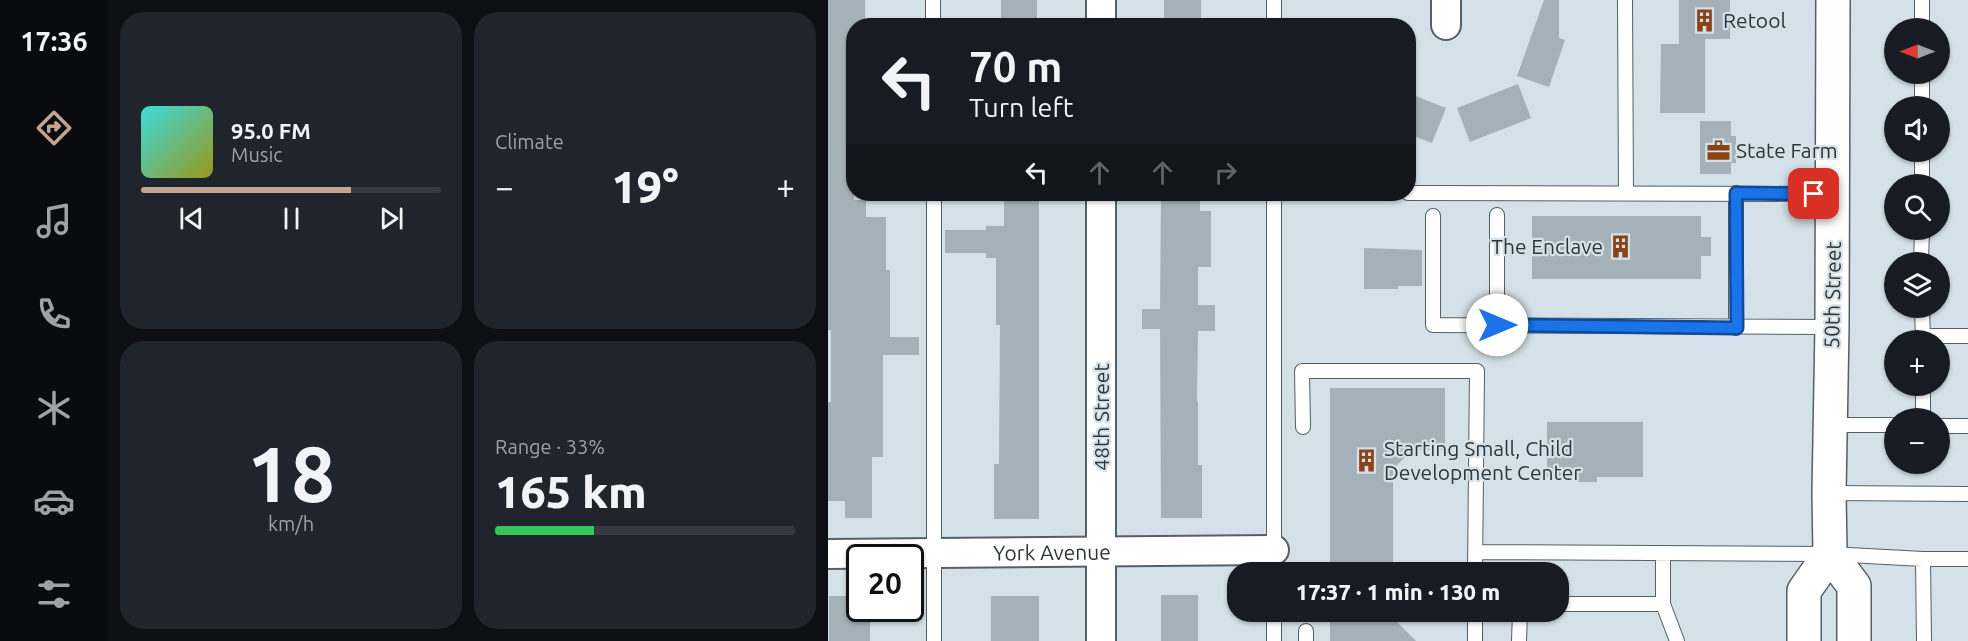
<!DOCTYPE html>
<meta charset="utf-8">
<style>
:root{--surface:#171b24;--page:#20242c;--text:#f1f3f6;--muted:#9ea1a6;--line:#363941;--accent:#c2a492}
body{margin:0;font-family:Ubuntu,sans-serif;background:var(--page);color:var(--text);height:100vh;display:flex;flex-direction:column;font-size:22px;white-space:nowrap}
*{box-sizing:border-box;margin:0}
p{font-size:20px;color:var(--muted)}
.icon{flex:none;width:33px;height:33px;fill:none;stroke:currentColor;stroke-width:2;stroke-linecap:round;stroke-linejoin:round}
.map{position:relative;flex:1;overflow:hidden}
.panel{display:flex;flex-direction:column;gap:12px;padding:12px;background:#0d0f14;width:720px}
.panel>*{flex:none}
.hud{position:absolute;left:18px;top:18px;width:570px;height:183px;border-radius:24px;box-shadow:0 2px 4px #0004;background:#171b24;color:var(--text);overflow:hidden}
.needle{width:39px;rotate:270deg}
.fabs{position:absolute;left:1056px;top:18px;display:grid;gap:12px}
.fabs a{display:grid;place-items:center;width:66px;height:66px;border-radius:50%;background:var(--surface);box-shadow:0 2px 4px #0004;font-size:30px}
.speed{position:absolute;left:18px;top:544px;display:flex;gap:12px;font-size:30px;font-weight:700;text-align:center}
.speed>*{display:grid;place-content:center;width:78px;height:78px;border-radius:50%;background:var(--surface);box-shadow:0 2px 4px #0004;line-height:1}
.speed .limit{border:3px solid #111;border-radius:9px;background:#fff;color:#111}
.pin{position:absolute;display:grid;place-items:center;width:51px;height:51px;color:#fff;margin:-26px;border-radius:12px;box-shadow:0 3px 9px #0006}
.me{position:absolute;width:66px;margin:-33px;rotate:90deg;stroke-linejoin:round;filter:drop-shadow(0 0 4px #0008)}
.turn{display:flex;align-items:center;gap:21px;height:126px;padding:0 24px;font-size:27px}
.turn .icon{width:78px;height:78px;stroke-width:2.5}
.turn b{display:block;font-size:42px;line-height:51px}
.lanes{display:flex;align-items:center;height:57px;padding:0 24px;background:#0003;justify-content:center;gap:30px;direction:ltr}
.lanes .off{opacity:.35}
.big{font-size:45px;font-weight:800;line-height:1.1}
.panel .widget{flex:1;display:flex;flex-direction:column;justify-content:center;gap:9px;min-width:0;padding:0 21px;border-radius:24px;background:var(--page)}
.panel .dial{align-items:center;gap:0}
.dial b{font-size:78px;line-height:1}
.song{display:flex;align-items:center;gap:18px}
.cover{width:72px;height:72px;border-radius:9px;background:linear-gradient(135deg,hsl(180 70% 55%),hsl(60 70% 35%))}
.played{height:6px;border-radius:3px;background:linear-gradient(90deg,var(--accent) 70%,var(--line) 70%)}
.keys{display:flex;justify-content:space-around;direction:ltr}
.heat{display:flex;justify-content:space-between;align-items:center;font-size:33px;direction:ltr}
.charge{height:9px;border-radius:4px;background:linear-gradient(90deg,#34c759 33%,var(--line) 0)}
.panel .tiles{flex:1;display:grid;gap:12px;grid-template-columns:repeat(2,1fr)}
.trip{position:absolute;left:399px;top:562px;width:342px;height:60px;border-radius:24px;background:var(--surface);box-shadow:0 2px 4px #0004;font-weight:800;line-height:60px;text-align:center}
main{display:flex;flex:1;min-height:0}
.tab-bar{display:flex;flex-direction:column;width:108px;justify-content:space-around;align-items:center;background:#090b0e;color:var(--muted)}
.tab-bar .icon{width:42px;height:42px}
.tab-bar .selected{color:var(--accent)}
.tab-bar b{font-size:27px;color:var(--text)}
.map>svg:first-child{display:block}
.building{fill:#a5b1b8}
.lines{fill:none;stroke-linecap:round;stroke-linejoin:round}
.lane-casing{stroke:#546065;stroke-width:16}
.street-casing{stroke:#546065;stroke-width:32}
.secondary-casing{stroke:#546065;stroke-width:36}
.lane{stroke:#fff;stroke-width:14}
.street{stroke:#fff;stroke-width:28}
.secondary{stroke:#fff;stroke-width:33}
.route-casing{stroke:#114b97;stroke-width:15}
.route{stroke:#1a73e8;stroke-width:10}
.labels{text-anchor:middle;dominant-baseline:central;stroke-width:4.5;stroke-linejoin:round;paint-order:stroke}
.poi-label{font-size:21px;fill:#303538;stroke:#d4e1e8;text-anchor:start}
.street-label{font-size:21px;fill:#303538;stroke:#d4e1e8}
</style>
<main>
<nav class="tab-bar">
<b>17:36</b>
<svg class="icon selected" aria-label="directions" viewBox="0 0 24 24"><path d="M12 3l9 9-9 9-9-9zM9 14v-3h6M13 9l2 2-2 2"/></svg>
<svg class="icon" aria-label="music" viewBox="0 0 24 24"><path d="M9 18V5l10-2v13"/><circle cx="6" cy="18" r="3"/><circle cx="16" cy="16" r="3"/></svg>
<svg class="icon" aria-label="phone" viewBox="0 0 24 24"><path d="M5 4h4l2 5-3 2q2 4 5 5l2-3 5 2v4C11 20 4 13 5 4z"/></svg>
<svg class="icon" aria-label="climate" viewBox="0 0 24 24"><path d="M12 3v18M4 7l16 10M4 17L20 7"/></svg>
<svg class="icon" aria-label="car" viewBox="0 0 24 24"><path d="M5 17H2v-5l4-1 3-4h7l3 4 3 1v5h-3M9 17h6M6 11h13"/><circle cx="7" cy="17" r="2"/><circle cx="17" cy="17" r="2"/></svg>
<svg class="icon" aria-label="filters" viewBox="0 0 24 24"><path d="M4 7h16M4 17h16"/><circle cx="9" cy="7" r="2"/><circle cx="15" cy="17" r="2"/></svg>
</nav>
<section class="panel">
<div class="tiles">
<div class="widget">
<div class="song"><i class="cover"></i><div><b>95.0 FM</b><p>Music</p></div></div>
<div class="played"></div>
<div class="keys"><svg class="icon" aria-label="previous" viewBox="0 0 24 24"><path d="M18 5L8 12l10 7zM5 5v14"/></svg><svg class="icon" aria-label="pause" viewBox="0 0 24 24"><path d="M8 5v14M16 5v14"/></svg><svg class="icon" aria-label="next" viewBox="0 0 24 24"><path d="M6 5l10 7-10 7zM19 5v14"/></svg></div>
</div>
<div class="widget"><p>Climate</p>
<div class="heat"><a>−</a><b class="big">19°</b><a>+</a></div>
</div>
<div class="widget dial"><b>18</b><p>km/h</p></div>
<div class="widget"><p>Range · 33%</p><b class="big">165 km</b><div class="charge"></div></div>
</div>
</section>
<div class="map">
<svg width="1140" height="641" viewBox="0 0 1140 641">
<rect width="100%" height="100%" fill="#d4e1e8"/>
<!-- building -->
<path class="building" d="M 0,0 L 37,0 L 37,26 L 26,26 L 26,200 L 38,200 L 38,217 L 58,217 L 58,270 L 62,270 L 62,337 L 91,337 L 91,355 L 55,355 L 55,457 L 44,457 L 44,518 L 17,518 L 17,501 L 0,501 L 0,402 L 3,402 L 3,330 L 0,330 Z
M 173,0 L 209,0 L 209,26 L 173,26 Z
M 336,0 L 373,0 L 373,26 L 336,26 Z
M 716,0 L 731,0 L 731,38 L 737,40 L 721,87 L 689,76 Z
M 851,0 L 902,0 L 902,39 L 877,39 L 877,113 L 832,113 L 833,44 L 851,44 Z
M 690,84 L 703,118 L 642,142 L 629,108 Z
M 580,93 L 618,108 L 604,143 L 580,134 Z
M 872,121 L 903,121 L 903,136 L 908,136 L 908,163 L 903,163 L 903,174 L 872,174 Z
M 333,194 L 372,194 L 372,211 L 383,211 L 383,267 L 370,267 L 370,305 L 387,305 L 387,331 L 370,331 L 369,401 L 370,401 L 370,465 L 374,465 L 374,518 L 333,518 L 332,329 L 314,329 L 314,309 L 332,309 Z
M 176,198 L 211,198 L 211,519 L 166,519 L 166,464 L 171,464 L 172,325 L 168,325 L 168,258 L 158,258 L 158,253 L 117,253 L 117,230 L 158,230 L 158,226 L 176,226 Z
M 704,216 L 873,216 L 873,237 L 883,237 L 883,256 L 873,256 L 873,279 L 704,279 Z
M 536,248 L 594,250 L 594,286 L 570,286 L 570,289 L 536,289 Z
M 502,388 L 617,388 L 617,450 L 584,450 L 565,469 L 565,573 L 502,573 Z
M 719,422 L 815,422 L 815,477 L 769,477 L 769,482 L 747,482 L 747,477 L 719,477 Z
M 333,595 L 370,595 L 370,641 L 333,641 Z
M 1,596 L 32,596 L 32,609 L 42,609 L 42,641 L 1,641 Z
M 163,596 L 211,596 L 211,641 L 163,641 Z
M 502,612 L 565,612 L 565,618 L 588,641 L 502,641 Z"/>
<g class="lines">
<defs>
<path id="lane" d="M 105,0 L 105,26
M 797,0 L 798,193
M 1094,0 L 1094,28
M 446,26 L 446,0
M 1094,74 L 1094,106
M 1094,152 L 1094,184
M 580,193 L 1004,194
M 908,193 L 908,328
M 106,194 L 106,641
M 446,194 L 446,573
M 605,216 L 605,325 L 1004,327
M 1093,262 L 1094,230
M 1094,308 L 1095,340
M 669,325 L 669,215
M 1094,336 L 1140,336
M 1095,386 L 1095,418
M 1003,425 L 1066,425
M 1112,426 L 1140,426
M 475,427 L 474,371 L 649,371 L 647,573
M 1001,493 L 1140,494
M 648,552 L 1002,554 L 1095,559 L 1140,559
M 835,554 L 835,604 L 849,641
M 1095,559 L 1096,641
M 730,604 L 835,604
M 446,612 L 446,641
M 647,612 L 647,641
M 478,631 L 478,641
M 691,641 L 692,612"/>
<g id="street">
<path d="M 273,0 L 273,26"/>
<path d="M 618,0 L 618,25"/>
<path d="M 273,194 L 273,641"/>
<path id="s1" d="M 0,554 L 446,550"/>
</g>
<path id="secondary" d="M 1005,0 L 1004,327 L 1001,493 L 1002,554 L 1026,586 L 1026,641
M 976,641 L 976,591 L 1002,554"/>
</defs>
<!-- lane casing -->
<use href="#lane" class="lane-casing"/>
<!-- street casing -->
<use href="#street" class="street-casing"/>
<!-- secondary casing -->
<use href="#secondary" class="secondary-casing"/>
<!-- lane -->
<use href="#lane" class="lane"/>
<!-- street -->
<use href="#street" class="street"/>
<!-- secondary -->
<use href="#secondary" class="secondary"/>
</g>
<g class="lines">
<defs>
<path id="route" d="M 669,325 L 909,328 L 908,193 L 986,194"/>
</defs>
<!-- route casing -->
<use href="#route" class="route-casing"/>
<!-- route -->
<use href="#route" class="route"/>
</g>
<!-- icons -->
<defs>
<symbol id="building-bare" viewBox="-9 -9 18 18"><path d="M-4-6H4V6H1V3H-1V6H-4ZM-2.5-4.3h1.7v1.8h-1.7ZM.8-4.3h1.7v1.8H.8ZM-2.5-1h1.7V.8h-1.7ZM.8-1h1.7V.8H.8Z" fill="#884417" stroke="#d4e1e8" stroke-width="2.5" paint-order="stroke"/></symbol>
<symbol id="office-bare" viewBox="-9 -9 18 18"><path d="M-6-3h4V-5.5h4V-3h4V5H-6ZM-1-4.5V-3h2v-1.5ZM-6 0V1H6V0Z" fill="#884417" stroke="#d4e1e8" stroke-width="2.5" paint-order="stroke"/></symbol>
</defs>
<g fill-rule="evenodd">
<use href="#building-bare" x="860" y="4" width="33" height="33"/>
<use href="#office-bare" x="874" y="134" width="33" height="33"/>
<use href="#building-bare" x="776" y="230" width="33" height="33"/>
<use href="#building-bare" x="522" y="444" width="33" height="33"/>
</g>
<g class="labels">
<!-- poi labels -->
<g class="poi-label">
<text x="895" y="20">Retool</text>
<text x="908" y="150">State Farm</text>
<text x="775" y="246" text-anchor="end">The Enclave</text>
<text x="556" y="448">Starting Small, Child<tspan x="556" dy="24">Development Center</tspan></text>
</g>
<!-- street labels -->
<g class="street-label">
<text transform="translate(1004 295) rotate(-89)">50th Street</text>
<text transform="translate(273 417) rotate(-90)">48th Street</text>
<text stroke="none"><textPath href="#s1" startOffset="224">York Avenue</textPath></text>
</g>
</g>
</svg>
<div class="fabs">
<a><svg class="needle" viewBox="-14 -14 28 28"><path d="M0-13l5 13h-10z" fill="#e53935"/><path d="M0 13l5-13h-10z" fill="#9ea1a6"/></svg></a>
<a><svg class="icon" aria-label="sound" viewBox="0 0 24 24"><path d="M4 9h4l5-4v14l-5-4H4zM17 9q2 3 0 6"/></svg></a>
<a><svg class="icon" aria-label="search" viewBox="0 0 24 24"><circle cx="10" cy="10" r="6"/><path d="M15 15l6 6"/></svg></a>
<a><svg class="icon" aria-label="layers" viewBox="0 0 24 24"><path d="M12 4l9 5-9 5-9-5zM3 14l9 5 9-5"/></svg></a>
<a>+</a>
<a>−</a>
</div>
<div class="speed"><div class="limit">20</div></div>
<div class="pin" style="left:986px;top:194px;background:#d93025"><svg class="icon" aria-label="arrive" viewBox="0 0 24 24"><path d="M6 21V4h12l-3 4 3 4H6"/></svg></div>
<svg class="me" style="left:669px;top:325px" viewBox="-20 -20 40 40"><circle r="19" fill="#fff"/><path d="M0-13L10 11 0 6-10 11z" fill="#1a73e8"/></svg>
<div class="trip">17:37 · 1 min · 130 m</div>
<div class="hud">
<div class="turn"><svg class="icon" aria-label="left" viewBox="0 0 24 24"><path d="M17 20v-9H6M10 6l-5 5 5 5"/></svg><div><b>70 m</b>Turn left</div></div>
<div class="lanes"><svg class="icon" aria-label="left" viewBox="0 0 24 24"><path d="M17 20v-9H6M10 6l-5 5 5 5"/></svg><svg class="icon off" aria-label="ahead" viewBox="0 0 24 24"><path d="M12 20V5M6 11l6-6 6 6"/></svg><svg class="icon off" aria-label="ahead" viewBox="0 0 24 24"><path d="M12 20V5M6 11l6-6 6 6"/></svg><svg class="icon off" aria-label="right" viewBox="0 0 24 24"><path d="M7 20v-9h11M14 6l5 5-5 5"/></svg></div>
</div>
</div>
</main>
